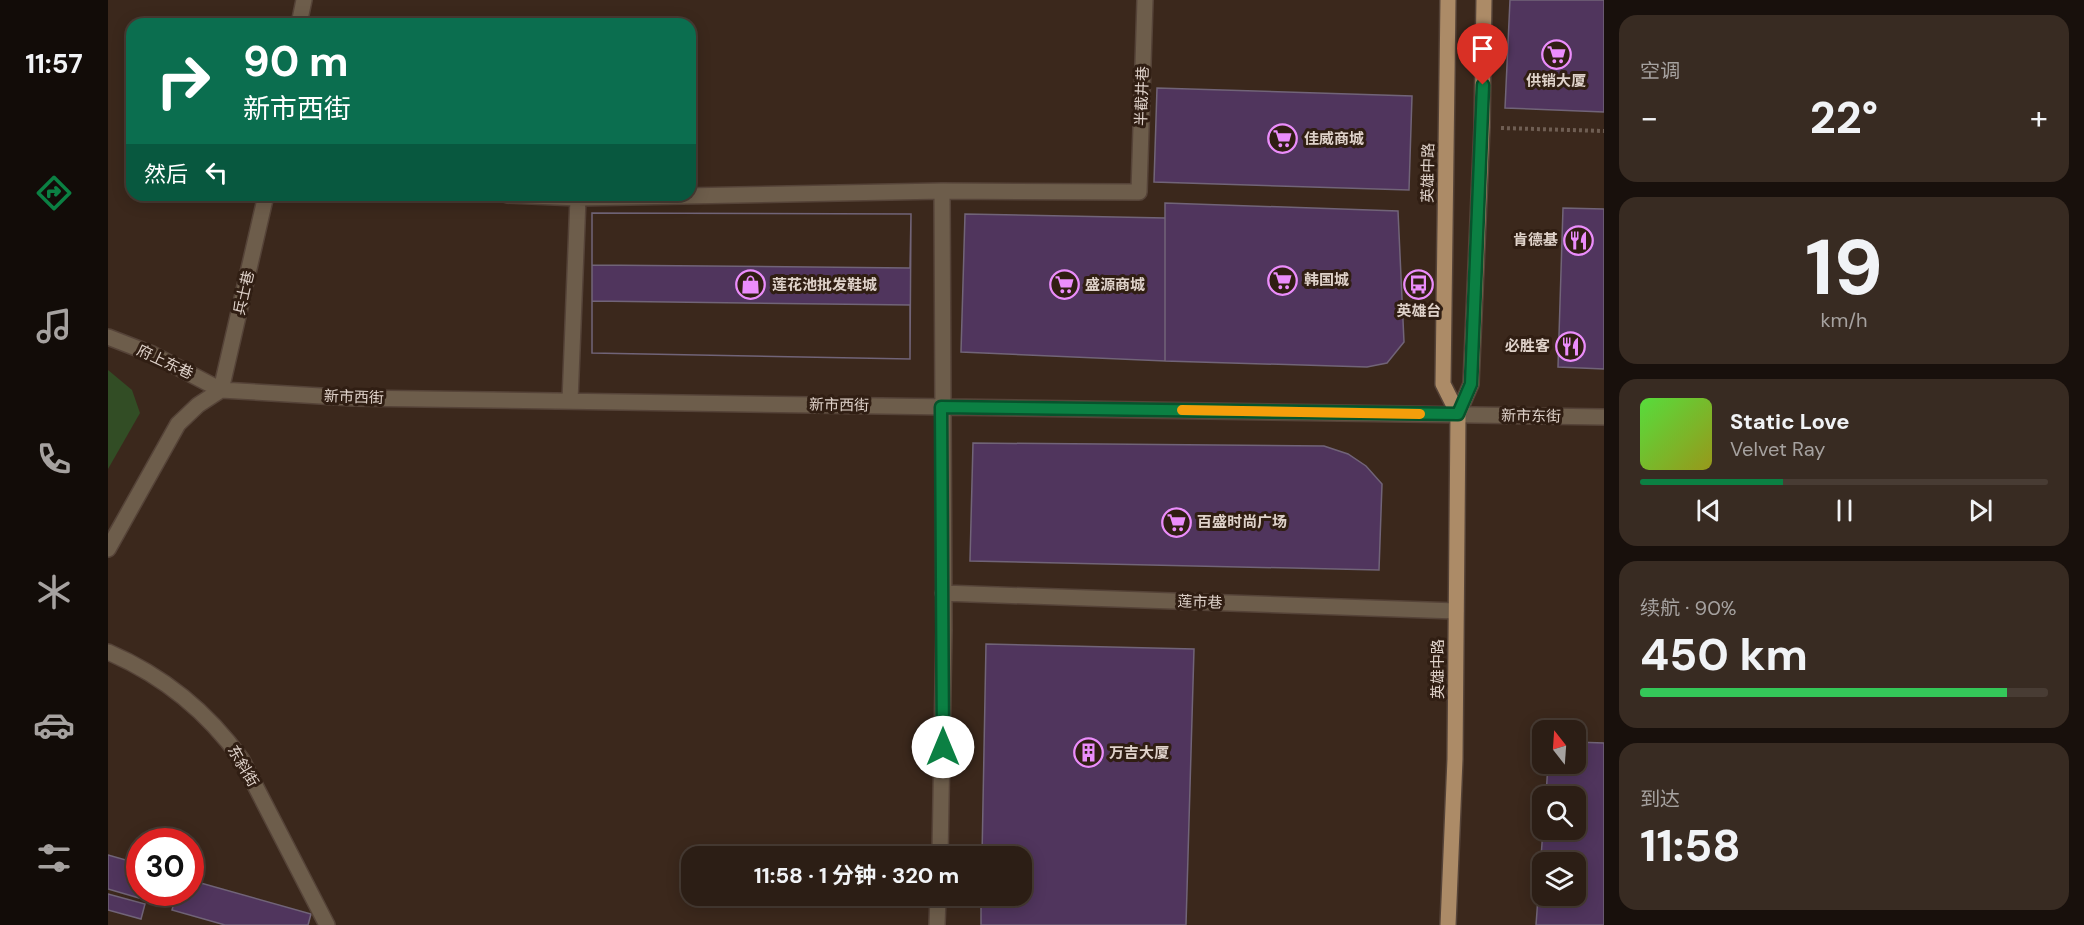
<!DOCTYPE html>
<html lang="zh">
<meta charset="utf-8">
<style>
:root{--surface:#2c1e15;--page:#382b22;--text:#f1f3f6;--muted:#a6a2a0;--line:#483c34;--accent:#0b8043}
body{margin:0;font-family:"DM Sans","Noto Sans SC",sans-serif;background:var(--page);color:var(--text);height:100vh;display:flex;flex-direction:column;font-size:22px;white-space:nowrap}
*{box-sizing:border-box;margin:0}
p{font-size:20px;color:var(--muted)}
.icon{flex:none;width:33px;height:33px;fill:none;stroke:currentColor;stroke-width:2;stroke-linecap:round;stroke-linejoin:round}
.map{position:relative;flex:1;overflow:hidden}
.details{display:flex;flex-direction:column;gap:15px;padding:15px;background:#18100c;width:480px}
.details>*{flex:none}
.guide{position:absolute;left:18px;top:18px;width:570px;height:183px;border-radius:18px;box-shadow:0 3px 15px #0003,0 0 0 2px var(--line);background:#0b6e4f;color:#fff;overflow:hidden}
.needle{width:39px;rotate:343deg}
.buttons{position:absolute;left:1424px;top:720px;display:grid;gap:12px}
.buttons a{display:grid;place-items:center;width:54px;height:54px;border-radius:12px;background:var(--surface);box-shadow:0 3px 15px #0003,0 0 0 2px var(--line);font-size:30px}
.speed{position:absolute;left:18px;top:828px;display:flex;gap:12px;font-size:30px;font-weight:700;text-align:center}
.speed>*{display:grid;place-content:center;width:78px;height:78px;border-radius:50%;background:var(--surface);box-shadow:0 3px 15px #0003,0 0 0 2px var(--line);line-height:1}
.speed .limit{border:9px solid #d22;background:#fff;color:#111}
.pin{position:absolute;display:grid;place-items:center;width:51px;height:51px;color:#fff;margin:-62px -26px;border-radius:50% 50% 50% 0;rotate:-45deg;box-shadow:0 0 6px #0007}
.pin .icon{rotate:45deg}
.me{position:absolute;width:66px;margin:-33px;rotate:0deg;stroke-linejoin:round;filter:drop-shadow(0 0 4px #0008)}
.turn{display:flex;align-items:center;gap:21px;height:126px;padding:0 18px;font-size:27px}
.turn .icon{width:78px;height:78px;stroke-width:2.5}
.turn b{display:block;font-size:42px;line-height:51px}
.then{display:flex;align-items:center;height:57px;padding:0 18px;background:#0003;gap:12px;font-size:22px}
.big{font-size:45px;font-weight:700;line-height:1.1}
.details .tile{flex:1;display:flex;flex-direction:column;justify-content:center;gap:9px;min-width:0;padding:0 21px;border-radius:18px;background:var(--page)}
.details .dial{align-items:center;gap:0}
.dial b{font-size:78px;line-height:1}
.song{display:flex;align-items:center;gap:18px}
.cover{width:72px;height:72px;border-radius:9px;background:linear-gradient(135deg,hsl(110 70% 55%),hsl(60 70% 35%))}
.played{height:6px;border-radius:3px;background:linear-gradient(90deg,var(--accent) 35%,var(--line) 35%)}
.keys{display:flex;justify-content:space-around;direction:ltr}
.heat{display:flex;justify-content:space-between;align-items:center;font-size:33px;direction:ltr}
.charge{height:9px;border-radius:4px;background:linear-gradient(90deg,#34c759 90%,var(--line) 0)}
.trip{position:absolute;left:573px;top:846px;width:351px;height:60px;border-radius:18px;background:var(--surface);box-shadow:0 3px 15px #0003,0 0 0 2px var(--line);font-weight:700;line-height:60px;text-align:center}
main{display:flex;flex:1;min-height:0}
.dock{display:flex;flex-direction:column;width:108px;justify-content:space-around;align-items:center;background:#120c08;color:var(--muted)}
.dock .icon{width:42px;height:42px}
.dock .selected{color:var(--accent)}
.dock b{font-size:27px;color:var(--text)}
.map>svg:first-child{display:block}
.green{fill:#324d25}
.building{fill:#50355d;stroke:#716478;stroke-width:1.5;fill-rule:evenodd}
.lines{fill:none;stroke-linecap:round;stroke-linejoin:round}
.minor-casing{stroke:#554338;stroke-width:18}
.major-casing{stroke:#554338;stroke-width:18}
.path{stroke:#6f5e53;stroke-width:4;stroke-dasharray:3 3;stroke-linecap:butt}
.minor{stroke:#6d5d4b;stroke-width:15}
.major{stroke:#ac8b67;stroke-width:15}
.route-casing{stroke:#07532c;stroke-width:15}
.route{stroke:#0b8043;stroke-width:10}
.slow{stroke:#f59e0b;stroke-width:10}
.labels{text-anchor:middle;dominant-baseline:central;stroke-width:6;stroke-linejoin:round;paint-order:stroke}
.poi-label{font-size:15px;font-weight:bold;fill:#dfd2ca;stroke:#301e13;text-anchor:start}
.street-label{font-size:15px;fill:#dfd2ca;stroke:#301e13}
</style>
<main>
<nav class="dock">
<b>11:57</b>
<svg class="icon selected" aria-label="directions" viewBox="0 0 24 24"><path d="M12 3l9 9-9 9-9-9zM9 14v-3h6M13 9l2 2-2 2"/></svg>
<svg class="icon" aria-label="music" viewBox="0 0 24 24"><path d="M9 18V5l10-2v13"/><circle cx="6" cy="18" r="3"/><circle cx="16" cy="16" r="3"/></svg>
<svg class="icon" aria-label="phone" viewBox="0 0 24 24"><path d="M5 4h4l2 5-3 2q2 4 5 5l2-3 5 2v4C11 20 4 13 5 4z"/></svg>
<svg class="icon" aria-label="climate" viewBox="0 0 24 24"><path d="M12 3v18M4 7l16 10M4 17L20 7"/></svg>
<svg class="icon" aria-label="car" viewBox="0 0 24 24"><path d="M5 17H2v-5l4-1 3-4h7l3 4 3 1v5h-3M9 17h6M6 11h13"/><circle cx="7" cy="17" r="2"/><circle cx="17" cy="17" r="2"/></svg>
<svg class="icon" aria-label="filters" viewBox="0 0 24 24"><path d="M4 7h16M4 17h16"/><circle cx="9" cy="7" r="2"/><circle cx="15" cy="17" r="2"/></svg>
</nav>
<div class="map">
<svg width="1496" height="925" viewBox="0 0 1496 925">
<rect width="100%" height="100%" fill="#3b281c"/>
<!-- green -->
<path class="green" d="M 0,370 L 24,390 L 32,413 L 0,469 Z"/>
<!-- building -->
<path class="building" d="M 1402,0 L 1496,0 L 1496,112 L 1397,108 Z
M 1049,88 L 1304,96 L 1301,190 L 1046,182 Z
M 1057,203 L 1290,211 L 1296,342 L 1279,363 L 1259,367 L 1057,361 Z
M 1455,208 L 1496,209 L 1496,369 L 1450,367 Z
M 484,213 L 803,214 L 802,359 L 484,353 Z
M 484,213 L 803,214 L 802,268 L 484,265 Z
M 857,214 L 1057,218 L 1057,361 L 853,352 Z
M 484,301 L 802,305 L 802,359 L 484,353 Z
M 865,443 L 1216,446 L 1240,454 L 1258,466 L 1274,484 L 1271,570 L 862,561 Z
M 878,644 L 1086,649 L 1078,925 L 873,925 L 873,896 L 914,896 L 914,856 L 874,856 Z
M 1467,742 L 1496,743 L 1496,925 L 1428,925 L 1435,830 L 1467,830 L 1467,796 L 1438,796 L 1440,764 L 1467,764 ZM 1434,862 L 1467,862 L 1467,896 L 1434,896 Z
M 0,855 L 32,864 L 32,892 L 40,892 L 38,900 L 0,889 Z
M 82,880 L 203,914 L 200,925 L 117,925 L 64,910 L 69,892 L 82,892 Z
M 0,894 L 37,904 L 33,919 L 0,910 Z"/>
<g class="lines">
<defs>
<path id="minor" d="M 191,24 L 196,0
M 399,195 L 470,198 L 834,191 L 1031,192 L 1037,0
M 0,337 L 44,354 L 113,390 L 246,398 L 1496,417
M 113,390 L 158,195
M 462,401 L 470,198
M 0,549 L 70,424 L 90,405 L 113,390
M 835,593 L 1348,611
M 0,652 C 56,676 99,711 134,760 L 219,925
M 832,856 L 836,630 L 834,191
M 829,925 L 830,896"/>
<path id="major" d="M 1340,0 L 1335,384 L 1350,414
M 1340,925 L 1347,759 L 1350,414 L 1363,384 L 1374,127 L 1376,0"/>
</defs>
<!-- minor casing -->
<use href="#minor" class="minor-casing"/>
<!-- major casing -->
<use href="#major" class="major-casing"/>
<!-- path -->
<path class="path" d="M 1393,128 L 1496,131"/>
<!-- minor -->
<use href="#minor" class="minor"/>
<!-- major -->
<use href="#major" class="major"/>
</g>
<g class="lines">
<defs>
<path id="route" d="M 835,747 L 833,407 L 1350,414 L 1363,384 L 1375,85"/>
</defs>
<!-- route casing -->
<use href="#route" class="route-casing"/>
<!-- route -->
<use href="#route" class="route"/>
<!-- slow -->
<path class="slow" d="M 1074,410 L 1312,414"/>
</g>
<!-- icons -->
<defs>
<symbol id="supermarket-ring" viewBox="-11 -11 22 22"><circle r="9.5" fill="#301e13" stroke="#eb8dfb" stroke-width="1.5"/><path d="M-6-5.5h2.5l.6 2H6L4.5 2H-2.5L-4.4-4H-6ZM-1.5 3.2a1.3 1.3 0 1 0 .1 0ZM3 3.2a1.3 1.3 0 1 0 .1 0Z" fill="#eb8dfb"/></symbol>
<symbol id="restaurant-ring" viewBox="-11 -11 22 22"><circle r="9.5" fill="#301e13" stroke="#eb8dfb" stroke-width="1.5"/><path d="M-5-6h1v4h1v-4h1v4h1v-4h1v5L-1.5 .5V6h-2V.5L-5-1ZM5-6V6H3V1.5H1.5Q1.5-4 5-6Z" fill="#eb8dfb"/></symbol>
<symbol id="bus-ring" viewBox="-11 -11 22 22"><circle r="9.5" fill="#301e13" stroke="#eb8dfb" stroke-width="1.5"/><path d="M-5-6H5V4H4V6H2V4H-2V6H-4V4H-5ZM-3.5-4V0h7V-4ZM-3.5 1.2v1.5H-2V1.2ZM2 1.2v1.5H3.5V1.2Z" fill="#eb8dfb"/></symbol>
<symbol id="shop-ring" viewBox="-11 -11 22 22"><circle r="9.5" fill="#301e13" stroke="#eb8dfb" stroke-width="1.5"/><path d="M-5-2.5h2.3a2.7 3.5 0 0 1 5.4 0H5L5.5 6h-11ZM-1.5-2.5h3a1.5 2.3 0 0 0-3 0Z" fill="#eb8dfb"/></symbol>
<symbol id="building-ring" viewBox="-11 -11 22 22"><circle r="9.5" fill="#301e13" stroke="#eb8dfb" stroke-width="1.5"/><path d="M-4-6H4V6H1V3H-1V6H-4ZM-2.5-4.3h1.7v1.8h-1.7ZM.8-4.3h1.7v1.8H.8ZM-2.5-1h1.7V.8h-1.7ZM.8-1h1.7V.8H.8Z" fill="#eb8dfb"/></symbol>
</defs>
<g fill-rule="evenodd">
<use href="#supermarket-ring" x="1432" y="38" width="33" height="33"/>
<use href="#supermarket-ring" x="1158" y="122" width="33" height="33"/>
<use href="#restaurant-ring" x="1454" y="224" width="33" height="33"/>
<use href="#supermarket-ring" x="1158" y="264" width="33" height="33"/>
<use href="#bus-ring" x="1294" y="268" width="33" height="33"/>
<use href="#shop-ring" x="626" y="268" width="33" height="33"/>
<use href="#supermarket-ring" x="940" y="268" width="33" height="33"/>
<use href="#restaurant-ring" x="1446" y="330" width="33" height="33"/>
<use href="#supermarket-ring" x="1052" y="506" width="33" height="33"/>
<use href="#building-ring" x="964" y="736" width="33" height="33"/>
</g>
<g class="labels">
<!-- poi labels -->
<g class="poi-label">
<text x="1448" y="81" text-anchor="middle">供销大厦</text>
<text x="1196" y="139">佳威商城</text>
<text x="1450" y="240" text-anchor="end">肯德基</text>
<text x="1196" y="280">韩国城</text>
<text x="664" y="285">莲花池批发鞋城</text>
<text x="977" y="285">盛源商城</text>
<text x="1311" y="311" text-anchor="middle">英雄台</text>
<text x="1442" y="346" text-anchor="end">必胜客</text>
<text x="1089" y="522">百盛时尚广场</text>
<text x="1001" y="753">万吉大厦</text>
</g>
<!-- street labels -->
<g class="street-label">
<text transform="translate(1034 96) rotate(-88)">半截井巷</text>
<text transform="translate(1320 173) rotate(-89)">英雄中路</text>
<text transform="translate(136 293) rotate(-77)">兵士巷</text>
<text transform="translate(57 362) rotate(25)">府上东巷</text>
<text transform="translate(246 397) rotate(2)">新市西街</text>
<text transform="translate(731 405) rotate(1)">新市西街</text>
<text transform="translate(1423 416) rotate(1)">新市东街</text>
<text transform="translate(1092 602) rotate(2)">莲市巷</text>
<text transform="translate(1330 669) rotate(-90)">英雄中路</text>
<text transform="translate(135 766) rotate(59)">东斜街</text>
</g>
</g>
</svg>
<div class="buttons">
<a><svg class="needle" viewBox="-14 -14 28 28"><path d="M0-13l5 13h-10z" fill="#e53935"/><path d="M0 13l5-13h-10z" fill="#a6a2a0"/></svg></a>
<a><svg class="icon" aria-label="search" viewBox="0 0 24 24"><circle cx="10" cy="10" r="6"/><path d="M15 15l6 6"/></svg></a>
<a><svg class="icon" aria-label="layers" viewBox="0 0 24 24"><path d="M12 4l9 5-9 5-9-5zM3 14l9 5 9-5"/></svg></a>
</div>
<div class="speed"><div class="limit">30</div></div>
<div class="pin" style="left:1375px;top:85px;background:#d93025"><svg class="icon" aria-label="arrive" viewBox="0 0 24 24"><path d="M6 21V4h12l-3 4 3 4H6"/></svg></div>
<svg class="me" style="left:835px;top:747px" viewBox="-20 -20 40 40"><circle r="19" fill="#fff"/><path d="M0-13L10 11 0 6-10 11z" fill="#0b8043"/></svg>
<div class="trip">11:58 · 1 分钟 · 320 m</div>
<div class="guide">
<div class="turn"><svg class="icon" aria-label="right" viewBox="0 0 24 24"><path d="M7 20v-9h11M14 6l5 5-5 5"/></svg><div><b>90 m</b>新市西街</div></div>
<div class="then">然后<svg class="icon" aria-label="left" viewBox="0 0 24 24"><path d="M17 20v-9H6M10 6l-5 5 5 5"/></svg></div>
</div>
</div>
<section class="details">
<div class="tile"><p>空调</p>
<div class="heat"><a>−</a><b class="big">22°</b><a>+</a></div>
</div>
<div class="tile dial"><b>19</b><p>km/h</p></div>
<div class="tile">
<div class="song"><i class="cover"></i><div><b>Static Love</b><p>Velvet Ray</p></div></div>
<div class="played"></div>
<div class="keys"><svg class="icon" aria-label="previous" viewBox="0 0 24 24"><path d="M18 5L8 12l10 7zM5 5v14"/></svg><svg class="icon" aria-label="pause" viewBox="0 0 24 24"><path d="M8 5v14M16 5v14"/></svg><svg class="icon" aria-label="next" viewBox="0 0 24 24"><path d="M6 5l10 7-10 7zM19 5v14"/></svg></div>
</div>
<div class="tile"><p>续航 · 90%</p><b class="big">450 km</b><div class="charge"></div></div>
<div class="tile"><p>到达</p><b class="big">11:58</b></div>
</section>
</main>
